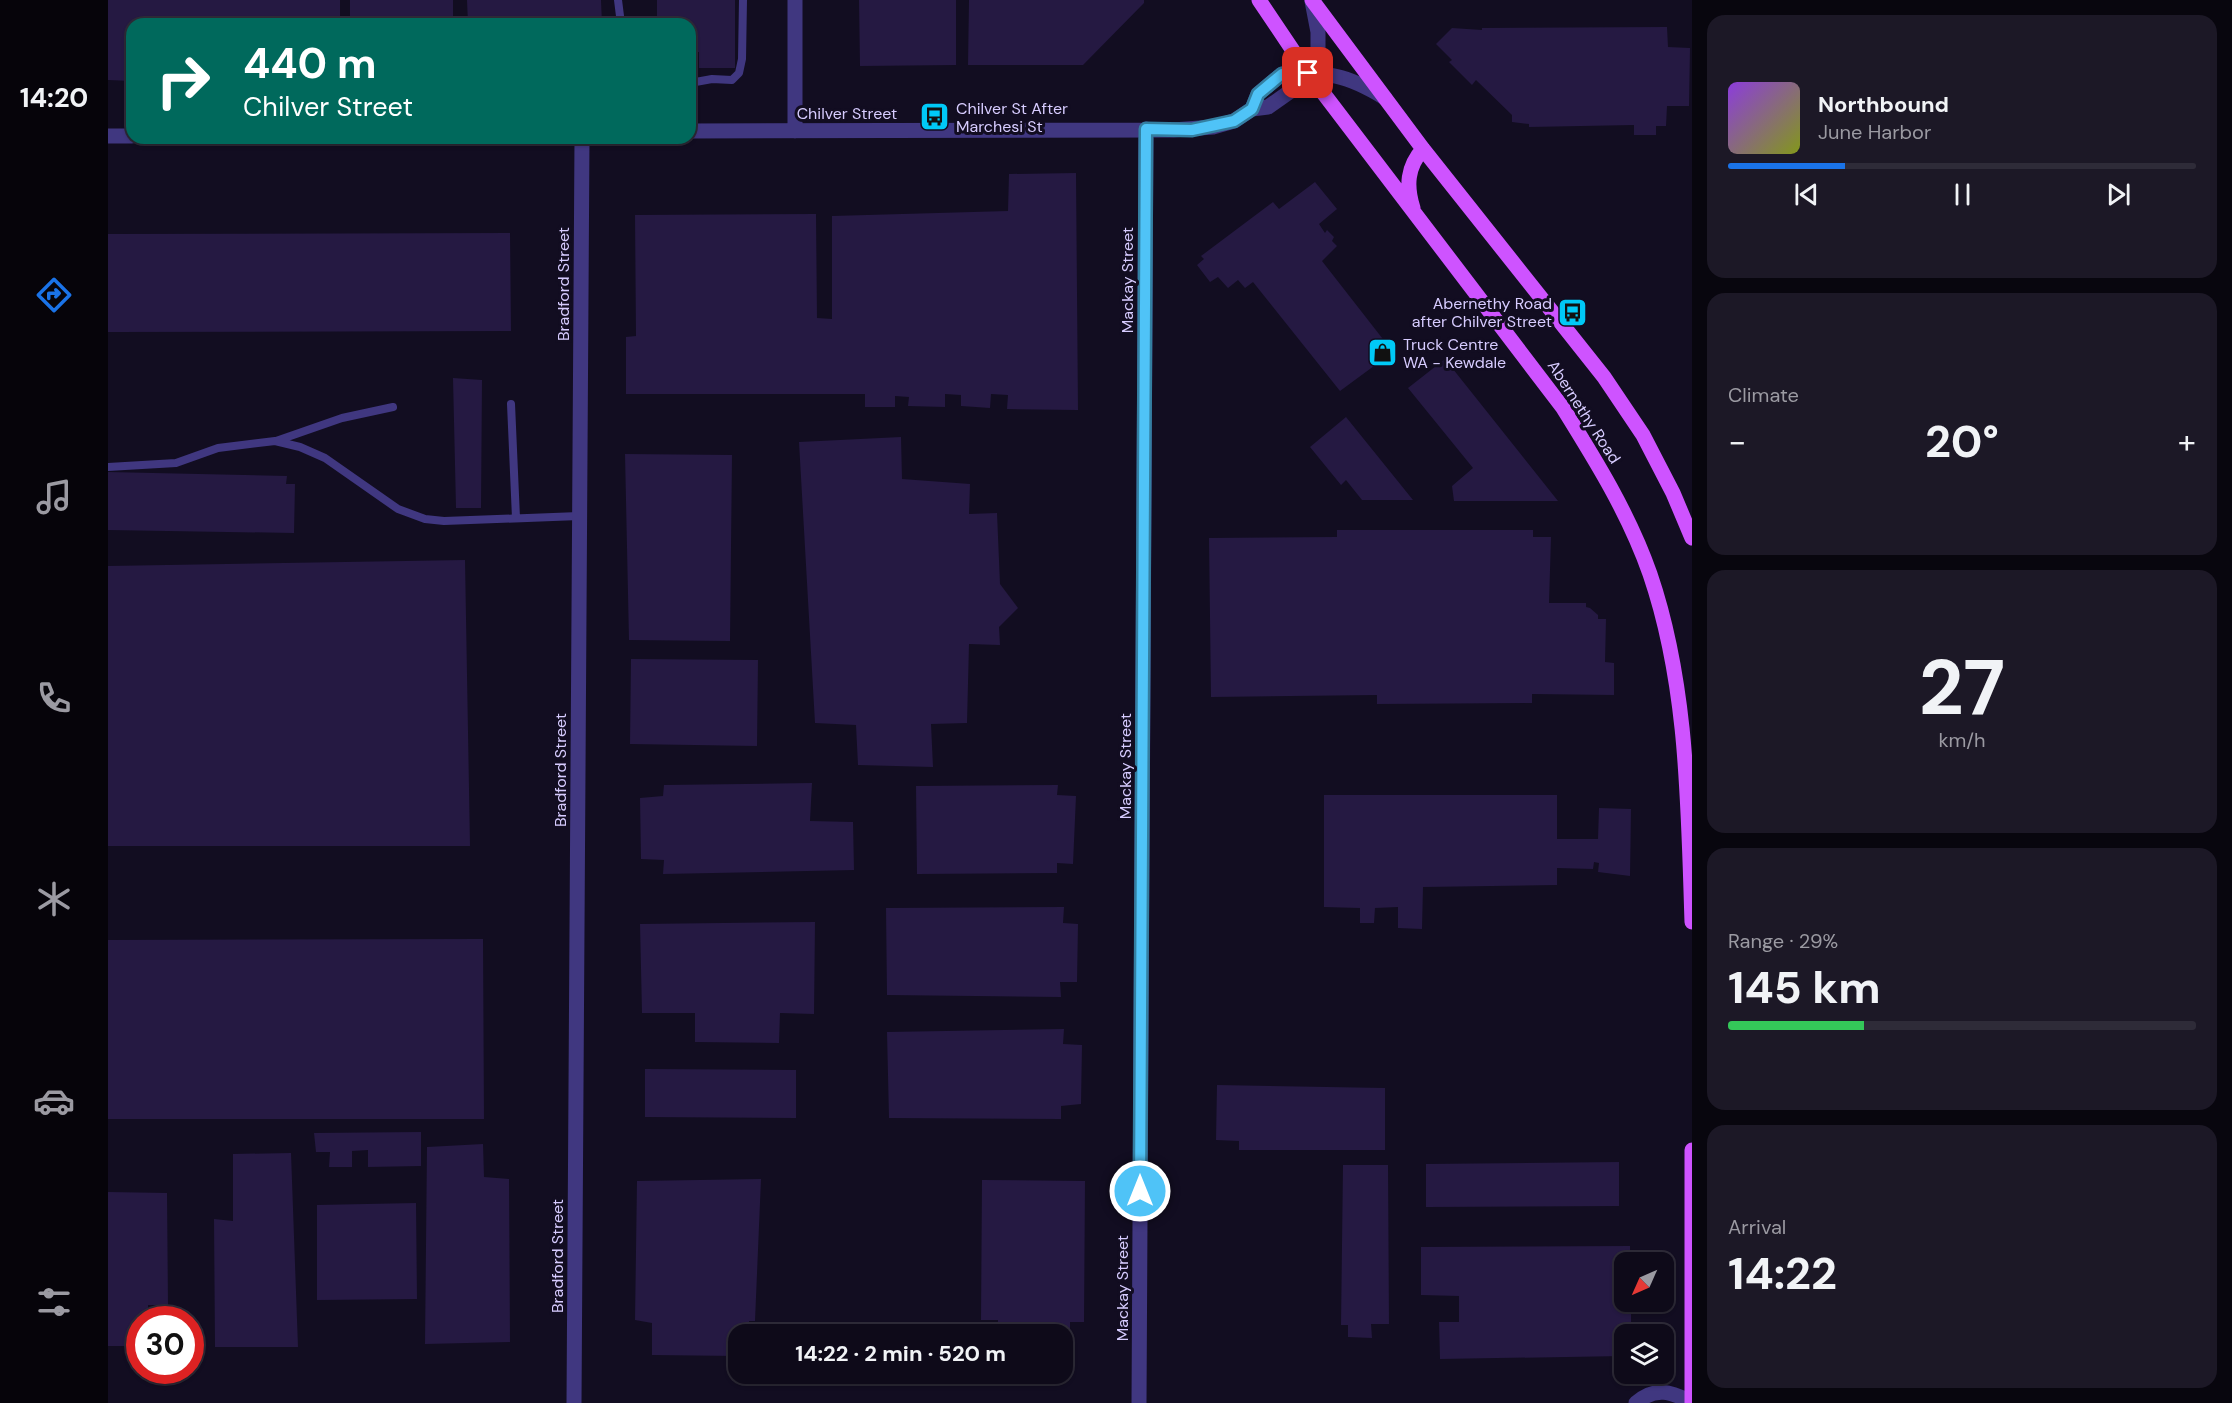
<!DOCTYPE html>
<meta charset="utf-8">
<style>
:root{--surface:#0e0a19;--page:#1c1826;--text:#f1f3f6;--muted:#9b9aa2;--line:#2e2b38;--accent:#1a73e8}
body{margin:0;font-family:"DM Sans",sans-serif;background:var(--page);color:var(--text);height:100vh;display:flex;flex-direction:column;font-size:22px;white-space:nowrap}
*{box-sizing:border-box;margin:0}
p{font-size:20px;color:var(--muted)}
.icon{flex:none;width:33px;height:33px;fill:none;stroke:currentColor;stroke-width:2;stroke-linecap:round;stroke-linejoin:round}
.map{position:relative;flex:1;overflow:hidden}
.panel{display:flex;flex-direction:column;gap:15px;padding:15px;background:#08060e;width:540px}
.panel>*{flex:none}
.top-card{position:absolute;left:18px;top:18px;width:570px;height:126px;border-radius:18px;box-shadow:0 2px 4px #0004,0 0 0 2px var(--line);background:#00695c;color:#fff;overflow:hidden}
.needle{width:39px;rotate:225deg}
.fabs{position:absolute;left:1506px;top:1252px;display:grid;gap:12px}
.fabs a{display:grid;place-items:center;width:60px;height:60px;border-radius:12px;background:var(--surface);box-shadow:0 2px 4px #0004,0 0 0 2px var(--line);font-size:30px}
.speed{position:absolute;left:18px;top:1306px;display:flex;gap:12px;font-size:30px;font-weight:700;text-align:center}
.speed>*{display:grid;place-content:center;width:78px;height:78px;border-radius:50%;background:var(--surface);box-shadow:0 2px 4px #0004,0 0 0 2px var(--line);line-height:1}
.speed .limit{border:9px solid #d22;background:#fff;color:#111}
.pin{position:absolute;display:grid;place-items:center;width:51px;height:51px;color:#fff;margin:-26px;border-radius:12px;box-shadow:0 3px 9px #0006}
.me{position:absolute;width:66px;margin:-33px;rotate:0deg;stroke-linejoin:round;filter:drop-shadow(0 0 4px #0008)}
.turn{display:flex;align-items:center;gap:21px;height:126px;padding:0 18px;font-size:27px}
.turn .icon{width:78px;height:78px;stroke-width:2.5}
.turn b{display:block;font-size:42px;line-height:51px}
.big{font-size:45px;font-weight:700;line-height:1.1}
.panel .widget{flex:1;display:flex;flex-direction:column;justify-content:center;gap:9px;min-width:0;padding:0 21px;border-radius:18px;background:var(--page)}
.panel .dial{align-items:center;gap:0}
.dial b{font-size:78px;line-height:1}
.song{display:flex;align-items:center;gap:18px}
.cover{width:72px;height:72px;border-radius:9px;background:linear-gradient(135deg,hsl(270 70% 55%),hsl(70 70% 35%))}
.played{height:6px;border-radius:3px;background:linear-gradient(90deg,var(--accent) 25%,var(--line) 25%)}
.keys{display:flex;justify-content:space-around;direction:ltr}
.heat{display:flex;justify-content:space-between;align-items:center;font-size:33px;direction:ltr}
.charge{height:9px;border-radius:4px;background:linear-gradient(90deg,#34c759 29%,var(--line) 0)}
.trip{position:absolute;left:620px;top:1324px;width:345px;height:60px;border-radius:18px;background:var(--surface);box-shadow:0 2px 4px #0004,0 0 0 2px var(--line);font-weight:700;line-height:60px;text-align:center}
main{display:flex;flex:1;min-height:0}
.tabs{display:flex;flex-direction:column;width:108px;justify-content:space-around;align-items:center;background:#06040a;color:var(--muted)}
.tabs .icon{width:42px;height:42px}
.tabs .on{color:var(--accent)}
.tabs b{font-size:27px;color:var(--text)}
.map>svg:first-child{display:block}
.building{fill:#251942}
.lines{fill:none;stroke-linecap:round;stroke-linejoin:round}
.lane{stroke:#403780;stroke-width:8}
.street{stroke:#403780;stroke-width:15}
.primary{stroke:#ce53ff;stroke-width:15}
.route-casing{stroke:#337fa1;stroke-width:15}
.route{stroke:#4fc3f7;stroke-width:10}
.labels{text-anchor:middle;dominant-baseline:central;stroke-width:6;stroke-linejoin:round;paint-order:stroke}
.poi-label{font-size:16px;fill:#d7ccff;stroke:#120d21;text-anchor:start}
.street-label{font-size:16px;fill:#d7ccff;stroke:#120d21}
</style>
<main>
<nav class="tabs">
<b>14:20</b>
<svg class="icon on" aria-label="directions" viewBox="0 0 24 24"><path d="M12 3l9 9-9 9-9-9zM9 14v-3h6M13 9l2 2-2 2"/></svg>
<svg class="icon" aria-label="music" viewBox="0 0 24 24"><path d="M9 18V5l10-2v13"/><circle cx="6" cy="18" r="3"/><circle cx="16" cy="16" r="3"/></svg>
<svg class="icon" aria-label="phone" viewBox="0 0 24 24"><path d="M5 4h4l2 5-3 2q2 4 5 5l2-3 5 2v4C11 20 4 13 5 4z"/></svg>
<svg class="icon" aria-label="climate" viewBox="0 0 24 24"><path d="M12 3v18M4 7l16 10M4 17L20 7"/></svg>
<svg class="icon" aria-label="car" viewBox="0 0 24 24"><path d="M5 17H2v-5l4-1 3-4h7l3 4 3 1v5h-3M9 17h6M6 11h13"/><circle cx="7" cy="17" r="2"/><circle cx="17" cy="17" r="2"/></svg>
<svg class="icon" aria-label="filters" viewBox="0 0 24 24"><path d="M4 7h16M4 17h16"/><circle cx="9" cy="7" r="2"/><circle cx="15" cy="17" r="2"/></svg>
</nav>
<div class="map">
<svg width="1584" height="1403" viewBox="0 0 1584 1403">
<rect width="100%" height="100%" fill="#120d21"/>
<!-- building -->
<path class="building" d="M 0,0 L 232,0 L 232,24 L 24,24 L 24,81 L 0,80 Z
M 242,0 L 345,0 L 345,24 L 242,24 Z
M 359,0 L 493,0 L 494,24 L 360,24 Z
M 549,0 L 627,0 L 627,68 L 591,68 L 591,52 L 582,52 L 582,24 L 549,24 Z
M 751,0 L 848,0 L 848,65 L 752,66 Z
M 861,0 L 1036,0 L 1036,3 L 975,65 L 860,65 Z
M 1559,27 L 1560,47 L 1582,48 L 1581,106 L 1559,106 L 1558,126 L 1548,126 L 1548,135 L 1526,135 L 1526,125 L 1421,127 L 1421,124 L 1404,122 L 1404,115 L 1368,80 L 1364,85 L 1341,62 L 1344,60 L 1328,44 L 1344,28 L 1374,30 L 1374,28 Z
M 968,173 L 970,410 L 899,409 L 900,395 L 883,394 L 882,408 L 853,406 L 853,395 L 837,394 L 837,407 L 800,406 L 801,397 L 787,396 L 787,407 L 757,407 L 757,394 L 518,394 L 518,337 L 528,336 L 527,215 L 708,214 L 709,318 L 724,319 L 724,216 L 900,211 L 901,174 Z
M 1207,182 L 1229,209 L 1211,224 L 1217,233 L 1219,230 L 1226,237 L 1224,241 L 1229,246 L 1214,261 L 1285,352 L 1232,391 L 1145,282 L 1137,288 L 1130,280 L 1120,288 L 1110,277 L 1102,282 L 1089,265 L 1096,259 L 1093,256 L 1165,202 L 1171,209 Z
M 402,233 L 403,331 L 0,332 L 0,234 Z
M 1337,359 L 1450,501 L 1346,501 L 1344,486 L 1365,468 L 1300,388 Z
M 345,378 L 374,380 L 373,508 L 348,508 Z
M 1238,417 L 1305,500 L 1254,500 L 1238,480 L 1233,485 L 1202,447 Z
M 793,437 L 794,479 L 862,484 L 861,514 L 889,513 L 892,584 L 910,608 L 891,627 L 892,645 L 861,644 L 859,723 L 823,724 L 825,767 L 750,765 L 748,725 L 707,723 L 691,442 Z
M 517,454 L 624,455 L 622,641 L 521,640 Z
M 0,472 L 179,476 L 178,484 L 187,484 L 186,533 L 0,530 Z
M 1229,530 L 1425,530 L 1425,537 L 1443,537 L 1441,603 L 1478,603 L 1478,607 L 1482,608 L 1490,615 L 1490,619 L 1498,619 L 1497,662 L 1506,663 L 1506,695 L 1424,694 L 1424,703 L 1269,704 L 1269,695 L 1103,697 L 1101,538 L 1229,537 Z
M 357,560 L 362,846 L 0,846 L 0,566 Z
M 523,659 L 650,660 L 649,746 L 522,744 Z
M 704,783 L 702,821 L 745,822 L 746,870 L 555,874 L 556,860 L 533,859 L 532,798 L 555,796 L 556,785 Z
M 950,785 L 949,795 L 968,796 L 965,864 L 949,863 L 949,873 L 809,874 L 808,786 Z
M 1216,795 L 1449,795 L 1449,839 L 1490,839 L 1491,808 L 1523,809 L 1522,876 L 1490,872 L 1491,863 L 1486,862 L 1485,869 L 1449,868 L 1449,885 L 1315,887 L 1314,929 L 1290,928 L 1290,907 L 1267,908 L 1266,923 L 1252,923 L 1252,908 L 1216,907 Z
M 956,907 L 955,923 L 970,924 L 969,982 L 952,982 L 953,997 L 779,995 L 778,908 Z
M 707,922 L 706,1014 L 672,1013 L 671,1043 L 587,1042 L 587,1013 L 534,1013 L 532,924 Z
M 375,939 L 376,1119 L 0,1119 L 0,940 Z
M 956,1029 L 955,1044 L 974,1045 L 973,1104 L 953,1106 L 953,1119 L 781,1118 L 779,1032 Z
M 537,1069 L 688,1070 L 688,1118 L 537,1117 Z
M 1109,1085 L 1277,1088 L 1277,1150 L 1131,1150 L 1131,1141 L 1108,1140 Z
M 313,1132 L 313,1166 L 260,1167 L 260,1150 L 244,1151 L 244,1167 L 221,1167 L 222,1152 L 208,1152 L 206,1133 Z
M 375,1144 L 376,1177 L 401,1179 L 402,1342 L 317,1344 L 319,1147 Z
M 183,1153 L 190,1347 L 107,1347 L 106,1219 L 125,1221 L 125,1154 Z
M 1511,1162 L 1511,1206 L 1318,1207 L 1318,1164 Z
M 1235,1165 L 1280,1165 L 1281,1324 L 1263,1324 L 1264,1338 L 1240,1337 L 1240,1325 L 1233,1325 Z
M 653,1179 L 647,1321 L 641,1321 L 641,1335 L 630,1335 L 630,1356 L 544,1355 L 544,1323 L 527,1320 L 529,1181 Z
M 874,1180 L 977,1181 L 976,1322 L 962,1322 L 962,1359 L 954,1359 L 954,1335 L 889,1335 L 890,1320 L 873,1320 Z
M 0,1192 L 59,1193 L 60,1305 L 40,1305 L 40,1320 L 32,1320 L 32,1346 L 0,1346 Z
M 308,1203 L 309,1299 L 209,1300 L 209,1205 Z
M 1522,1246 L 1522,1263 L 1516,1263 L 1516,1302 L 1523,1302 L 1523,1335 L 1516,1335 L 1516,1356 L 1332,1359 L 1331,1322 L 1351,1322 L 1351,1296 L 1313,1295 L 1313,1247 Z"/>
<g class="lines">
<!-- lane -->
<path class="lane" d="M 510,0 L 513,24
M 582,83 L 604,79 L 624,80 L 631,73 L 634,59 L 635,0
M 403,404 L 408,518
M 168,441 L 234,418 L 285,407
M 0,467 L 68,463 L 110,448 L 167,441 L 192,447 L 217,458 L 290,509 L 317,519 L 336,521 L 471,516"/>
<!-- street -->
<path class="street" d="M 687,0 L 687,131
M 1144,109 L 1150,94 L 1174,74 C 1221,73 1236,73 1277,98
M 582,131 L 1065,130 L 1105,127 L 1126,121 L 1144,109 L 1160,107 L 1187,88 L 1200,73 L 1210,51 L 1210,32 L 1204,1
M 0,136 L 24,136
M 466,1403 L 474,138
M 1031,1403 L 1038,129
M 1528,1403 C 1548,1386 1563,1392 1584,1402"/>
<!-- primary -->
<path class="primary" d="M 1151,0 L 1200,73 L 1455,408 C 1488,461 1521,514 1542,574 C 1580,685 1580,805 1584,922
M 1204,0 L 1315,149 L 1496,377 L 1535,435 L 1565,493 L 1584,538
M 1305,208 C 1298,186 1299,167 1315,149
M 1584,1403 L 1584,1150"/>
</g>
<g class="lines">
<defs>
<path id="route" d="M 1032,1191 L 1038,129 L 1084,130 L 1126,121 L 1144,109 L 1150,94 L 1174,74 L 1200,73"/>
</defs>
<!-- route casing -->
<use href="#route" class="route-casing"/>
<!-- route -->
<use href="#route" class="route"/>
</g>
<!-- icons -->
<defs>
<symbol id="bus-square" viewBox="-11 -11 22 22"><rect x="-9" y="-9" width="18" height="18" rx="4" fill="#00c9f7" stroke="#120d21"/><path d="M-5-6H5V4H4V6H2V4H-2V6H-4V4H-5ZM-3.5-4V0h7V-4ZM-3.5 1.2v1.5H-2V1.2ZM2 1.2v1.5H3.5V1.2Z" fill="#111"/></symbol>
<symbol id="shop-square" viewBox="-11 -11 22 22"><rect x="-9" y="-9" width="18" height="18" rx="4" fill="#00c9f7" stroke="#120d21"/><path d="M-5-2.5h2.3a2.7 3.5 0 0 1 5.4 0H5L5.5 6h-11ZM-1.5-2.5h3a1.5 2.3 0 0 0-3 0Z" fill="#111"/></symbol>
</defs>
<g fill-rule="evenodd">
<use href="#bus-square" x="810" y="100" width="33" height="33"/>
<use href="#bus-square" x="1448" y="296" width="33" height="33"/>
<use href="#shop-square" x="1258" y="336" width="33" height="33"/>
</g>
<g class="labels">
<!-- poi labels -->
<g class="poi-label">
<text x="848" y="108">Chilver St After<tspan x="848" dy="18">Marchesi St</tspan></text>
<text x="1444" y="303" text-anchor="end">Abernethy Road<tspan x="1444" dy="18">after Chilver Street</tspan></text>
<text x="1295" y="344">Truck Centre<tspan x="1295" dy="18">WA - Kewdale</tspan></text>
</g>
<!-- street labels -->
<g class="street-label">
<text x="739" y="113">Chilver Street</text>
<text transform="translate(1019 280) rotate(-90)">Mackay Street</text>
<text transform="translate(455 284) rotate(-90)">Bradford Street</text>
<text transform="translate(1476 412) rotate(57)">Abernethy Road</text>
<text transform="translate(1017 766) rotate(-90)">Mackay Street</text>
<text transform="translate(452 770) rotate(-90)">Bradford Street</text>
<text transform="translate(449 1256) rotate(-90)">Bradford Street</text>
<text transform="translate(1014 1288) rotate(-90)">Mackay Street</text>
</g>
</g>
</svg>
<div class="fabs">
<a><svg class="needle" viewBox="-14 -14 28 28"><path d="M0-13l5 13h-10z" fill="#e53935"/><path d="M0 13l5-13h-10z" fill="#9b9aa2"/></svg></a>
<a><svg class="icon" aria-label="layers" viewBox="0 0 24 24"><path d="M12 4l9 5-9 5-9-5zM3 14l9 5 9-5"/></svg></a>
</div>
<div class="speed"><div class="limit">30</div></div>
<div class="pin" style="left:1200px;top:73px;background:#d93025"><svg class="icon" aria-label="arrive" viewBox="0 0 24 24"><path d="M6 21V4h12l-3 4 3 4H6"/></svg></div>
<svg class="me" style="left:1032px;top:1191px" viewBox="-20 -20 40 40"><circle r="17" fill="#4fc3f7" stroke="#fff" stroke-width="3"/><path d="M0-11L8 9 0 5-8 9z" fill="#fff"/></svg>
<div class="trip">14:22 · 2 min · 520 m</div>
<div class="top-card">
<div class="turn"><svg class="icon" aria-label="right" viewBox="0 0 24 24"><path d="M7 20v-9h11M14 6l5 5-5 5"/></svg><div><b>440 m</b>Chilver Street</div></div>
</div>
</div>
<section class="panel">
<div class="widget">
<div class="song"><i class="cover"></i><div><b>Northbound</b><p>June Harbor</p></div></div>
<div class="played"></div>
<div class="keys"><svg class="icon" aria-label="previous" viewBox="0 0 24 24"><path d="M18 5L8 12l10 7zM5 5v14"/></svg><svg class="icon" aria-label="pause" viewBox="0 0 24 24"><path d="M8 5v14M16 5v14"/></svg><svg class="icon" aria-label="next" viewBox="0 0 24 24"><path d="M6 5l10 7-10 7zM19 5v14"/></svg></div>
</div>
<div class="widget"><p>Climate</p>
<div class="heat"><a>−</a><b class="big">20°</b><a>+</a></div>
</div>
<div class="widget dial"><b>27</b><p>km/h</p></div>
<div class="widget"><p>Range · 29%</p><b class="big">145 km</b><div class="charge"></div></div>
<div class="widget"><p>Arrival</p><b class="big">14:22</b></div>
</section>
</main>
